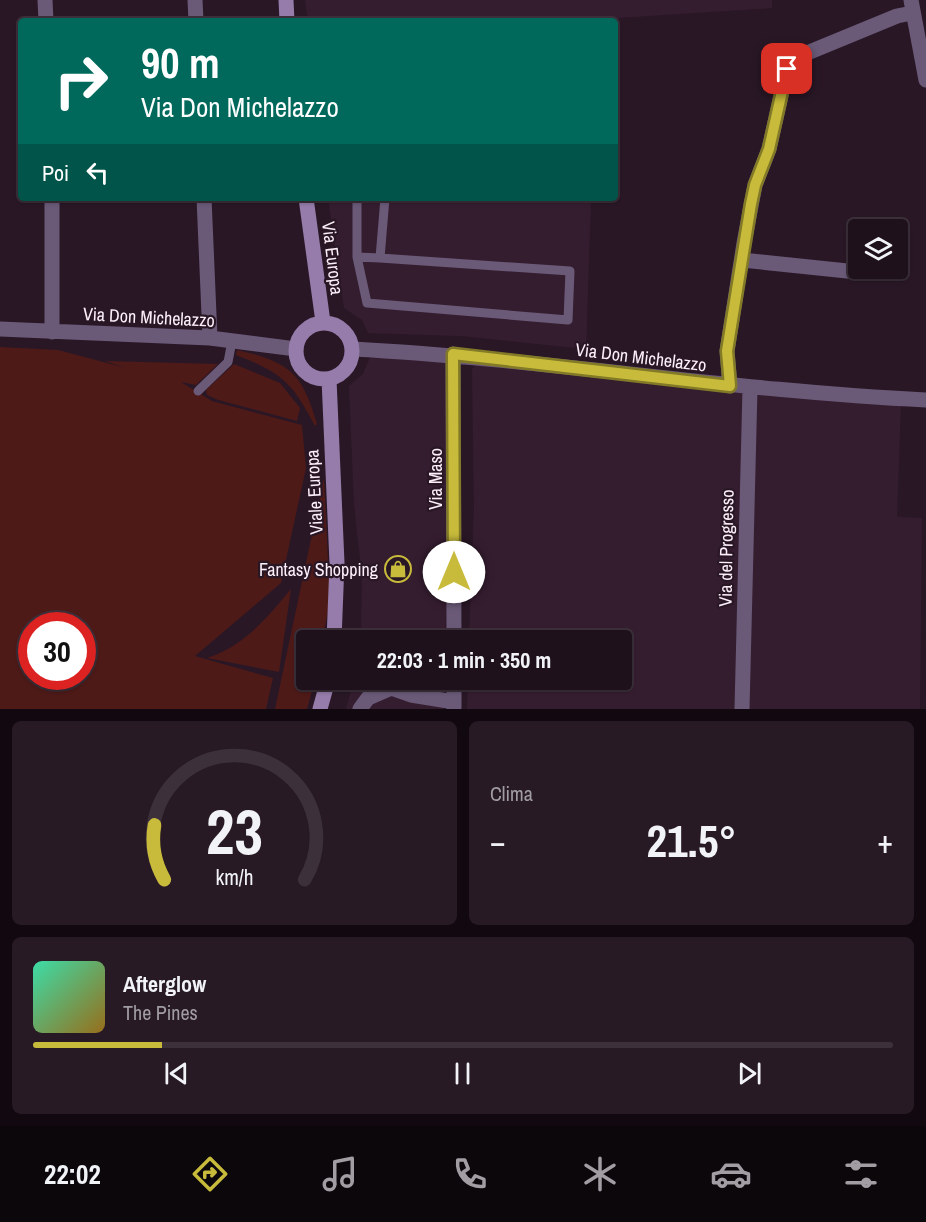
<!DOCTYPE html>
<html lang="it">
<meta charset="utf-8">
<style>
:root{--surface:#1f111c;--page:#271a25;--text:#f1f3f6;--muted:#a19da3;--line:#3c313b;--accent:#c8bb3b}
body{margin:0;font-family:"Archivo Narrow",sans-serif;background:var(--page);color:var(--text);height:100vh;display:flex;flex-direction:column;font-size:22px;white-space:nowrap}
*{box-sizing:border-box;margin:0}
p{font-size:20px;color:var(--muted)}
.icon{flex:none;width:33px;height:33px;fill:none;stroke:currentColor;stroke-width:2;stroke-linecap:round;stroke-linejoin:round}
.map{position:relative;height:709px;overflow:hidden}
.sheet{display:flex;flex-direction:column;gap:12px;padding:12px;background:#11090f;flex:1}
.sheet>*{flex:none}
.top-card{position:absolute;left:18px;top:18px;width:600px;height:183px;border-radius:6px;box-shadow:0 2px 4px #0004,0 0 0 2px var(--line);background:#00695c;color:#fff;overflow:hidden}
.controls{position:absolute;left:848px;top:219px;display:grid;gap:12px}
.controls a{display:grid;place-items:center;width:60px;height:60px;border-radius:6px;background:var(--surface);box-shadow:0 2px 4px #0004,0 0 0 2px var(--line);font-size:30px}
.speed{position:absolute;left:18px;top:612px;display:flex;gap:12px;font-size:30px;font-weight:700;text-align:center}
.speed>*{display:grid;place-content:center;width:78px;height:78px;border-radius:50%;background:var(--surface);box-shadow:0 2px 4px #0004,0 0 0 2px var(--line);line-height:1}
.speed .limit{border:9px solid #d22;background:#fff;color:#111}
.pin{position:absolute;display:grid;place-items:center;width:51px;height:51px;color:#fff;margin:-26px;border-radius:12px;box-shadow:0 3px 9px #0006}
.me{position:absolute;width:66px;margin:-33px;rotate:0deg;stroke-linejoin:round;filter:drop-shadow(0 0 4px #0008)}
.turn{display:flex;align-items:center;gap:21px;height:126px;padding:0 24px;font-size:27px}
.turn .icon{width:78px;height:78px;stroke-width:2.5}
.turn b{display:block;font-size:42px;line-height:51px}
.then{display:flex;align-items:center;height:57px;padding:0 24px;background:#0003;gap:12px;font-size:22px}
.big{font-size:45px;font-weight:700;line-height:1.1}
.sheet .widget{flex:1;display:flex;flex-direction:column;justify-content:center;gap:9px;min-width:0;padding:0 21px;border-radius:9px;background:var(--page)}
.sheet .dial{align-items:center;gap:0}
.dial svg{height:156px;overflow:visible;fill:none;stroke:var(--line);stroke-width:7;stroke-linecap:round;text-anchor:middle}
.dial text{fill:var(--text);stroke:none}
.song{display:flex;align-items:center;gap:18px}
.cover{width:72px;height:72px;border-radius:9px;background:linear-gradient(135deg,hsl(160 70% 55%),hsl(40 70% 35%))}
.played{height:6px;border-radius:3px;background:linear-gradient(90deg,var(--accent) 15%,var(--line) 15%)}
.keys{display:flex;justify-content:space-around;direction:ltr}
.heat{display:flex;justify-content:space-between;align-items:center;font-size:33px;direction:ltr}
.sheet .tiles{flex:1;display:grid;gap:12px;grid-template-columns:1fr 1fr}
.widget:last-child{grid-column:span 2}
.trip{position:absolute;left:296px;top:630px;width:336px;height:60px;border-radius:6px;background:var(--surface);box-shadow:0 2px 4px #0004,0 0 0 2px var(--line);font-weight:700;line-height:60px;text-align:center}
.tabs{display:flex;height:96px;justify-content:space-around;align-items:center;background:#0c070b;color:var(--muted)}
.tabs .icon{width:42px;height:42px}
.tabs .selected{color:var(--accent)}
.tabs b{font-size:27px;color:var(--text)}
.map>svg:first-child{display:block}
.built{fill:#351d30}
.green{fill:#4d1a18;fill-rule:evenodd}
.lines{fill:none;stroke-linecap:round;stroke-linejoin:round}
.lane{stroke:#6a5a78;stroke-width:9}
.street{stroke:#6a5a78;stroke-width:15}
.secondary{stroke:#957cab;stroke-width:15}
.route-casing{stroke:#827a26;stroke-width:15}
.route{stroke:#c8bb3b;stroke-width:10}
.labels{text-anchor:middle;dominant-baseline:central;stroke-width:4.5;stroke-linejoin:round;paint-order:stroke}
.street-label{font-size:18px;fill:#fceff9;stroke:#291726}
.poi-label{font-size:18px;fill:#fceff9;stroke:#291726;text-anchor:end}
</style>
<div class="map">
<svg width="926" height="709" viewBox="0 0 926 709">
<rect width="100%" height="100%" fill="#291726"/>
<!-- built -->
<path class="built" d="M 305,0 L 772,0 L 772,8 L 571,21 L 308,21 Z
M 328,198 L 591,198 L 586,349 L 461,336 L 368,333 L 362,320 L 344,308 Z
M 370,357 L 448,359 L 450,508 L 445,640 L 361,640 L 362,577 L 354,504 L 349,386 L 363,374 Z
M 479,362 L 901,401 L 897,517 L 922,518 L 920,709 L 467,709 L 468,680 L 621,680 L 621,640 L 469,640 L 474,508 L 472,369 Z
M 354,680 L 444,680 L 443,709 L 346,709 Z"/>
<!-- green -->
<path class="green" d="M 0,347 L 58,350 L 126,368 L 105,361 L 218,364 L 196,385 L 181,382 L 212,401 L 302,425 L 306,468 L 281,583 L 195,656 L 273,678 L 266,709 L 0,709 ZM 32,626 L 82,626 L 82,676 L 32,676 Z
M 237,350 C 289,362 302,372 317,424 L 315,426 C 292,382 282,373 236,355 Z
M 234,364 L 280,383 L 300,408 L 297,421 L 218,400 L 207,395 L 206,390 Z
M 324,478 L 330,602 L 322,640 L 306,640 L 306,680 L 315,680 L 307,709 L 275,709 Z
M 291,589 L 279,672 L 207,658 C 244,646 267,618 291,589 Z"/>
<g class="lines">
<!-- lane -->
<path class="lane" d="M 357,198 L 357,257 L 367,303 L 568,320 L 570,271 L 380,258 L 385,198
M 357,257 L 380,258
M 198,391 L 228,362 L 232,341"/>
<!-- street -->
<path class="street" d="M 45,0 L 46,21
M 195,0 L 196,21
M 911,0 L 926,80
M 52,198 L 52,332
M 204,198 L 210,338
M 742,260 L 857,272
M 0,329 L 210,338 L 296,349
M 353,349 C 544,359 734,391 926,400
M 453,354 L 454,640
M 730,386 L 727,351 L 744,243 L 755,185 L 769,149 L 787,69 L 795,58 L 897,16 L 912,13
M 360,709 L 368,698 L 391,688 L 411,695 L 454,702
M 454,709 L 454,680
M 742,709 L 750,388"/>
<!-- secondary -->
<path class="secondary" d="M 286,0 L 287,21
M 306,198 L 323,322
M296 351a28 28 0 1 1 56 0a28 28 0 1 1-56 0Z
M 329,379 L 337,563 L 334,640
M 320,709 L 328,680"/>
</g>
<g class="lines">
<defs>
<path id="route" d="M 454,572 L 453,354 L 730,386 L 727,351 L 751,204 L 755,185 L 769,149 L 787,69"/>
</defs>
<!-- route casing -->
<use href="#route" class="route-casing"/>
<!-- route -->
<use href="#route" class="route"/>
</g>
<!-- icons -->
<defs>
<symbol id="shop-ring" viewBox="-11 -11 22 22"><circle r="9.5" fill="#291726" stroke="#c8bb3b" stroke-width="1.5"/><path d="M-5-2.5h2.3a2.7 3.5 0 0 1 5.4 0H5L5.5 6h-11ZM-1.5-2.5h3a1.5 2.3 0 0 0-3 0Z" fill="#c8bb3b"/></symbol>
</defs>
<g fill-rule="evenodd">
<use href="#shop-ring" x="383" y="554" width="30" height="30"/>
</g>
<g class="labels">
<!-- street labels -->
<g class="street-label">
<text transform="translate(333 258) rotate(83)">Via Europa</text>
<text transform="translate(149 317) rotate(3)">Via Don Michelazzo</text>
<text transform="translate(641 357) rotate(7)">Via Don Michelazzo</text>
<text transform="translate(435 479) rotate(-90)">Via Maso</text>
<text transform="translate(314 492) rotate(-93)">Viale Europa</text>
<text transform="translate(726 548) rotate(-89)">Via del Progresso</text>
</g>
<!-- poi labels -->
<g class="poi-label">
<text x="378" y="569">Fantasy Shopping</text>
</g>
</g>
</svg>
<div class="controls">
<a><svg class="icon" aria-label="layers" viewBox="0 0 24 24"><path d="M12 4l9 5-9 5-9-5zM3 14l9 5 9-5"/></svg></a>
</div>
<div class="speed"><div class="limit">30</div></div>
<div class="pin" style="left:787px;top:69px;background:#d93025"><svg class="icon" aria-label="arrive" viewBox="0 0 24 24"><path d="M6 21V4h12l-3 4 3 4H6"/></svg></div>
<svg class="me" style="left:454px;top:572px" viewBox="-20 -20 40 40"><circle r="19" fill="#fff"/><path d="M0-13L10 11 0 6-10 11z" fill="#c8bb3b"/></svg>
<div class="trip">22:03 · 1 min · 350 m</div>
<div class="top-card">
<div class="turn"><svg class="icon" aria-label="right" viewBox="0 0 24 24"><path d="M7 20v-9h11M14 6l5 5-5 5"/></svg><div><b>90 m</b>Via Don Michelazzo</div></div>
<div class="then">Poi<svg class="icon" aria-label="left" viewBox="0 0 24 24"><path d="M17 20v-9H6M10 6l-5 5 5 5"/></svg></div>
</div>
</div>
<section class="sheet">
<div class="tiles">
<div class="widget dial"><svg viewBox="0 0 100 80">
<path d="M14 69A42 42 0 1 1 86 69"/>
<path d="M14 69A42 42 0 0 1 9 41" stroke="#c8bb3b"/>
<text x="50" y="56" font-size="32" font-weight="700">23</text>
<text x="50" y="72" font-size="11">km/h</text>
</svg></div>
<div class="widget"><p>Clima</p>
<div class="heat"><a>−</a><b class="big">21.5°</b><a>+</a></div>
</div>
<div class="widget">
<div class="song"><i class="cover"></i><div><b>Afterglow</b><p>The Pines</p></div></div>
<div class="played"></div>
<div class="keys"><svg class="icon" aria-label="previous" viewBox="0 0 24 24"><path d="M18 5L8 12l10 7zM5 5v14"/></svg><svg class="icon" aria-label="pause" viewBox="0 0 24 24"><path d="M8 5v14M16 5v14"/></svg><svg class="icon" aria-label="next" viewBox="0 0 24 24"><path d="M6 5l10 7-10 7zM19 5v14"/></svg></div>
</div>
</div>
</section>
<nav class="tabs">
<b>22:02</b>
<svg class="icon selected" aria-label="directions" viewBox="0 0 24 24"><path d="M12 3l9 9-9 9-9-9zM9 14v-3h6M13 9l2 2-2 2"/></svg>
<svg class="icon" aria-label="music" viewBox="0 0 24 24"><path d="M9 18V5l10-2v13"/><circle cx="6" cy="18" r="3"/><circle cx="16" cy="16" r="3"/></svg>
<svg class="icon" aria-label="phone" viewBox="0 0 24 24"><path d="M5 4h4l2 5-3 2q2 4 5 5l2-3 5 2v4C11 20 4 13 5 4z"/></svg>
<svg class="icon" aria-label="climate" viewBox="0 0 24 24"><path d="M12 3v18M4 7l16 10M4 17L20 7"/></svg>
<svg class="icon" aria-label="car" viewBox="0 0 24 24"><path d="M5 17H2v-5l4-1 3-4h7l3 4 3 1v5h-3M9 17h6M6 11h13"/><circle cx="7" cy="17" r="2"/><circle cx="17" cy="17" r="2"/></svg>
<svg class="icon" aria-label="filters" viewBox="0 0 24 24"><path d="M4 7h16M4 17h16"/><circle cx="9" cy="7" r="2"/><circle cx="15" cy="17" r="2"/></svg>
</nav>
